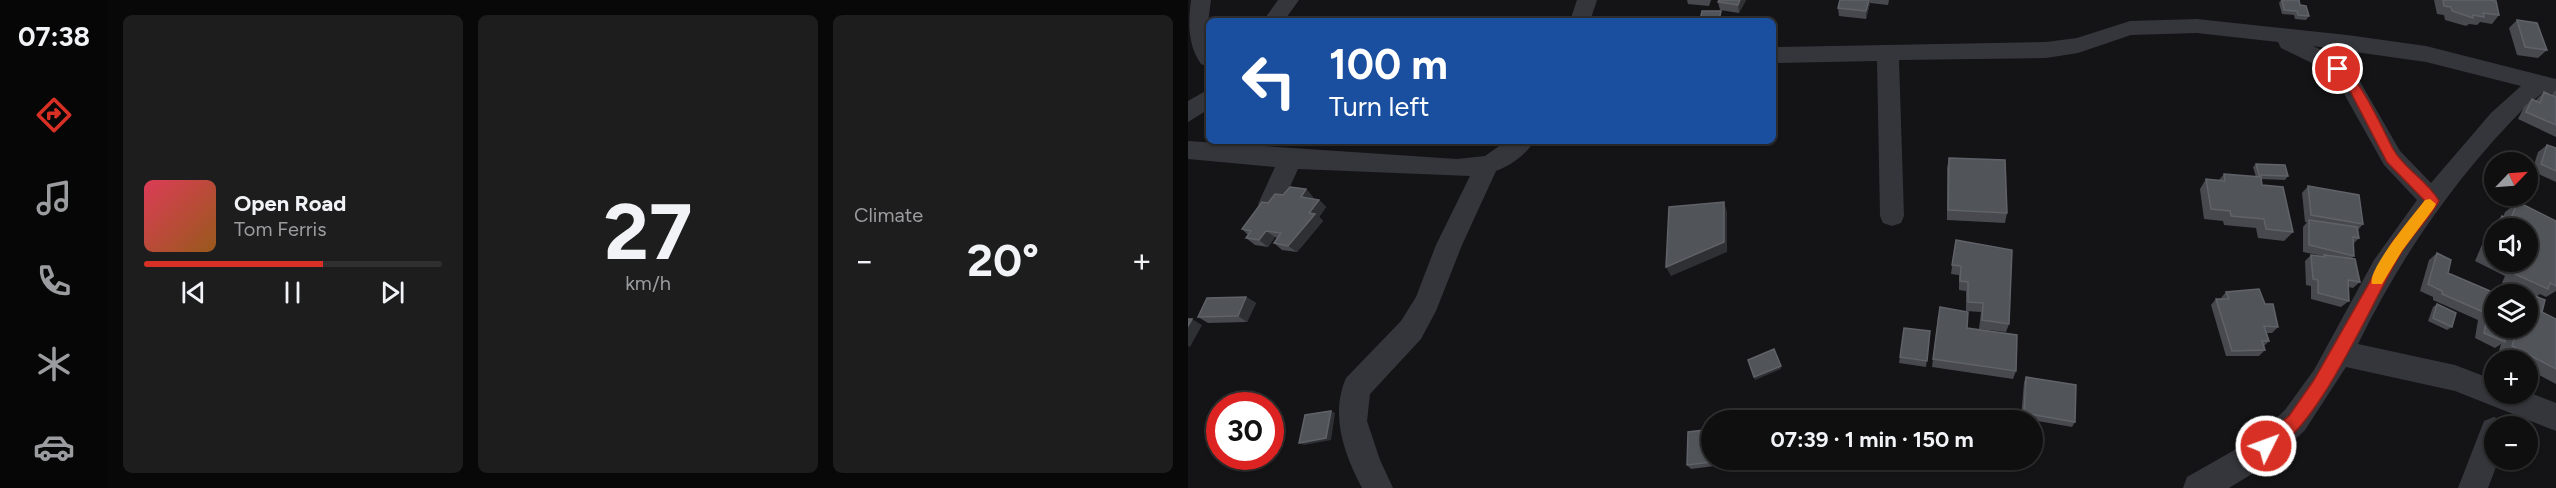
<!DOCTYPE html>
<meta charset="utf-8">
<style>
:root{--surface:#0f0f10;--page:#1d1d1e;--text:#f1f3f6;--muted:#9b9c9f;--line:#2f2f30;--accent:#d93025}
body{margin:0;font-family:Figtree,sans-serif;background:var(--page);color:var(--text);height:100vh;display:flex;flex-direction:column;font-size:22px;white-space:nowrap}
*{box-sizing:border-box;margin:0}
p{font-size:20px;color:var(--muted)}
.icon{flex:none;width:33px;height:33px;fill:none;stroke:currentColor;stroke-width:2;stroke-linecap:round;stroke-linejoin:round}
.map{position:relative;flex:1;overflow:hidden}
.drawer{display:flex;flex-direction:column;gap:15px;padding:15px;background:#080809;width:1080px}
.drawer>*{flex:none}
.hud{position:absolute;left:18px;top:18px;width:570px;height:126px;border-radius:9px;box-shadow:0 2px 4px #0004,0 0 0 2px var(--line);background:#1a4fa0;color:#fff;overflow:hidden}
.needle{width:39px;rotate:65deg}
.controls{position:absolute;left:1296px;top:152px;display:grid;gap:12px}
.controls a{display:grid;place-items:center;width:54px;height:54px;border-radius:50%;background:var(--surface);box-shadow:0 2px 4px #0004,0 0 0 2px var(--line);font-size:30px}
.speed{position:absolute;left:18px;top:392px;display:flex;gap:12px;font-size:30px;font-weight:700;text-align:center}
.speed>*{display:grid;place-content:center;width:78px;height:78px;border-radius:50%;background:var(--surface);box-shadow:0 2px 4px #0004,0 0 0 2px var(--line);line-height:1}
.speed .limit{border:9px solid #d22;background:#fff;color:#111}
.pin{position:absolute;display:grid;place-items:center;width:51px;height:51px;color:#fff;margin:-26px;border:3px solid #fff;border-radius:50%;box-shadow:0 2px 6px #0007}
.me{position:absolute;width:66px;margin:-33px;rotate:48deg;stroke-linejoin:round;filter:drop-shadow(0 0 4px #0008)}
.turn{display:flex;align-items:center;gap:21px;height:126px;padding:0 24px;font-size:27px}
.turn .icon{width:78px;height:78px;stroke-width:2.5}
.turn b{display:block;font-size:42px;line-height:51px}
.big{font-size:45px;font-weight:700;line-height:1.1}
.drawer .card{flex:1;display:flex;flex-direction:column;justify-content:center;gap:9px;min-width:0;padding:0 21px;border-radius:9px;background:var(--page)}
.drawer .dial{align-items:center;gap:0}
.dial b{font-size:78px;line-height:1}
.song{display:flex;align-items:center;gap:18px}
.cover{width:72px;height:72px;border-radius:9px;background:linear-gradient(135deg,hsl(350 70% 55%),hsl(30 70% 35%))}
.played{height:6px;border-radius:3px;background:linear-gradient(90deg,var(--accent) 60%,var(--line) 60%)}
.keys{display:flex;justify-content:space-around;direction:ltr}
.heat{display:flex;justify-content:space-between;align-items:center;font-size:33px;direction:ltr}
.drawer .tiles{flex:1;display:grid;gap:15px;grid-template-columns:repeat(3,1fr)}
.trip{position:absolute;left:513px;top:410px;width:342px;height:60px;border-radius:30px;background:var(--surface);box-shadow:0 2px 4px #0004,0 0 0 2px var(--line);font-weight:700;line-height:60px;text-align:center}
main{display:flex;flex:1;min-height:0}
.tabs{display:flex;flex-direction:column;width:108px;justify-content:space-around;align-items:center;background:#060606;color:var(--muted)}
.tabs .icon{width:42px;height:42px}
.tabs .current{color:var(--accent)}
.tabs b{font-size:27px;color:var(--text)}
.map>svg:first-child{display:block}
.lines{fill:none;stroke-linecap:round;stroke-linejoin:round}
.minor{fill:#35363b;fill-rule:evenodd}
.wall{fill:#47494e;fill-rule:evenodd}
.shaded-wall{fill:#2e3033}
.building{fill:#515459;stroke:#5f6268;stroke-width:1.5}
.route{fill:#d93025;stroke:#8d1f18;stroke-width:1.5}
.slow{fill:#f59e0b}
</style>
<main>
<nav class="tabs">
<b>07:38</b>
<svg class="icon current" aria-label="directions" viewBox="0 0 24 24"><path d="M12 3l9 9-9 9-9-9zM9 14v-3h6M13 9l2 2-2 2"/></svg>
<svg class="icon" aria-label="music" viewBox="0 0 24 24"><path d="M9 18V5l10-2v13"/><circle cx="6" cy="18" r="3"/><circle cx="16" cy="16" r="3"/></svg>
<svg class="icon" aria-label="phone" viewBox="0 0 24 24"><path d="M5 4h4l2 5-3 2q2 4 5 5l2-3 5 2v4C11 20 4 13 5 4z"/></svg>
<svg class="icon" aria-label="climate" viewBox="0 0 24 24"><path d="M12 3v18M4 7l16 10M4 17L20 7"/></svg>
<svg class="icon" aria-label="car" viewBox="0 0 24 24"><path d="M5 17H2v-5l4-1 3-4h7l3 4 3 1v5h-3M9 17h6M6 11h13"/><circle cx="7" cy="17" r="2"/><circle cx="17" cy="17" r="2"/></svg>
</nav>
<section class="drawer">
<div class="tiles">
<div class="card">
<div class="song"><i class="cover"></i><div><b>Open Road</b><p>Tom Ferris</p></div></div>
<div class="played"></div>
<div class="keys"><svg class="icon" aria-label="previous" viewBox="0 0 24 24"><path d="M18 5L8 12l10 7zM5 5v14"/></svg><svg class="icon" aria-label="pause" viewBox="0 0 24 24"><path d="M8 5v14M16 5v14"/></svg><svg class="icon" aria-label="next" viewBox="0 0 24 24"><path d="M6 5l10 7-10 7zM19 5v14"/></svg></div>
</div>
<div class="card dial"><b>27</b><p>km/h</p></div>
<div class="card"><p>Climate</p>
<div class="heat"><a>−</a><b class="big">20°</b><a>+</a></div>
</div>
</div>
</section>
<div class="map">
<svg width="1368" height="488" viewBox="0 0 1368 488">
<rect width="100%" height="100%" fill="#141416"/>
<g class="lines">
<!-- minor -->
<path class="minor" d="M 3,0 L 23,0 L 20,23 L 21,67 L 13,64 C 0,46 0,23 3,0 Z
M 90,0 L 111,0 L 96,21 L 75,21 Z
M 389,0 L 409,0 L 402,21 L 382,21 Z
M 1009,19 L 1159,35 L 1238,46 L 1368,79 L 1368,95 L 1356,92 L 1338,106 C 1268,177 1214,254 1170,344 L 1267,365 L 1306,380 L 1306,393 L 1340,392 L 1368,403 L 1368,431 L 1267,391 L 1158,367 L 1117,430 L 1085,461 L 1041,488 L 995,488 L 999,477 L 1064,440 L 1097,410 L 1126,370 L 1186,260 L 1229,200 L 1196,165 L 1150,83 L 1132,67 L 1093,48 L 1090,42 L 1009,33 L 943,35 L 890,53 L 858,58 L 711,60 L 716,216 L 713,223 L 704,226 L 695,223 L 692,216 L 689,61 L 585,63 L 585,47 L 858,42 L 889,38 L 942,21 ZM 1125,46 L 1238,62 L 1333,86 L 1303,113 L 1243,183 L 1212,151 L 1166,71 L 1148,57 Z
M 21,89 L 21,109 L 0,122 L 0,101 Z
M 0,141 L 269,159 L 297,156 L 318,141 L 346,141 C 338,155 322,166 308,171 L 274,245 L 248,311 L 233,339 L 182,394 L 179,421 L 192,460 L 205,488 L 174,488 C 156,454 142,415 158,378 L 213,321 L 228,297 L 248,245 L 282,176 L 110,169 L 91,211 L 82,214 L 73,211 L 70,204 L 87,167 L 0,159 Z
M 1306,417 L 1316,421 L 1319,426 L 1306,426 L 1306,459 L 1311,459 L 1300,488 L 1270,488 L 1296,421 Z"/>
</g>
<!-- wall -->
<path class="wall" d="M 499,0 L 523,0 L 521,6 L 500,4 Z
M 558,0 L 551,13 L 532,10 L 530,2 Z
M 652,0 L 701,0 L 700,5 L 682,3 L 678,19 L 651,16 L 650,8 Z
M 1093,0 L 1111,0 L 1112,5 L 1121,16 L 1118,20 L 1107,19 L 1106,15 L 1094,14 L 1091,3 Z
M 1246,0 L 1300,0 L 1311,15 L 1304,24 L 1292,22 L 1289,25 L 1281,24 L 1278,26 L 1257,20 L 1256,15 L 1249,14 Z
M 1329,20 L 1359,50 L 1350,58 L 1329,55 L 1321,28 Z
M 1368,90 L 1368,137 L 1330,119 L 1336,107 L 1344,99 L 1347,101 L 1356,92 L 1364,96 L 1365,93 Z
M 1359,145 L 1368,148 L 1368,182 L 1344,171 L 1350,152 Z
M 761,158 L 819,213 L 817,223 L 759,220 L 759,168 Z
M 1068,164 L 1100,176 L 1097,180 L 1073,179 L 1074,185 L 1105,232 L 1096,241 L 1070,238 L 1068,228 L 1036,225 L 1035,221 L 1016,219 L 1012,189 L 1018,179 L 1031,180 L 1036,174 L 1068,177 L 1065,167 Z
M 1120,186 L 1175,224 L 1170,230 L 1171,238 L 1165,244 L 1166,256 L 1163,259 L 1172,282 L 1165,288 L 1160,287 L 1161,301 L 1153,307 L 1123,299 L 1123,286 L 1118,285 L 1117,261 L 1123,255 L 1135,256 L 1115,252 L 1115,227 L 1119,222 L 1117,222 L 1114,193 Z
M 118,189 L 125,197 L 124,198 L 131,200 L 138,207 L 131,217 L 135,221 L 109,252 L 94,250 L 86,243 L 89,238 L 87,237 L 80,247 L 67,245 L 58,238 L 60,235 L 54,229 L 95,195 Z
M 1330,202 L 1368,221 L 1368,291 L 1358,297 L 1352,294 L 1349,296 L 1354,312 L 1368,319 L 1368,384 L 1340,369 L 1340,360 L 1322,360 L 1310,354 L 1313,344 L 1307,348 L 1287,338 L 1290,320 L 1245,300 L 1245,297 L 1232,291 L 1241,260 L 1249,253 L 1260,273 L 1309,294 L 1306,327 L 1340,327 L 1341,305 L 1342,299 L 1345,298 L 1340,295 L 1340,294 L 1337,294 L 1314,283 L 1317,276 L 1287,261 L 1302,226 L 1314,216 L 1315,217 L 1317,212 ZM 1306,228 L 1340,228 L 1340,261 L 1306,261 Z
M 768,240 L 821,324 L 818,332 L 791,329 L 793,312 L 778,311 L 778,291 L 771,290 L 771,275 L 763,274 Z
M 1038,292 L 1077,304 L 1090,327 L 1084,333 L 1079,333 L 1081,341 L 1076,346 L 1077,350 L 1071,356 L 1038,356 L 1023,305 L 1028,299 L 1033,299 L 1033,298 Z
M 58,297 L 68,303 L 59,322 L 20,323 L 10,317 Z
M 1249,304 L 1264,327 L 1259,330 L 1240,321 L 1245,307 Z
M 750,316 L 779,328 L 828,371 L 825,379 L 744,367 Z
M 716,328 L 742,331 L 738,367 L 711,363 Z
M 838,377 L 887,422 L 884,427 L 833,418 L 836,382 Z
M 524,459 L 542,459 L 542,464 L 503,469 L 499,465 Z"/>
<!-- shaded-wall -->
<path class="shaded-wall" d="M 552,0 L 558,0 L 551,13 L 550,5 Z
M 681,0 L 682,0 L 682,3 L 678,19 L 678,11 Z
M 118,189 L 125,197 L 120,204 L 113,197 Z
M 131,200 L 138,207 L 131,217 L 135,221 L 109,252 L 100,246 Z
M 536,202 L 539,212 L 539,252 L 483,276 L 478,267 Z
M 78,231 L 87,237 L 80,247 L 71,240 Z
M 58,297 L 68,303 L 59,322 L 50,316 Z
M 4,319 L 14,325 L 2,347 L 0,346 L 0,326 Z
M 593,366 L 593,369 L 567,380 L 566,377 Z
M 143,411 L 147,413 L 143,440 L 116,445 L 111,443 Z"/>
<!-- building -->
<path class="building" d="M 531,0 L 552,0 L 550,5 L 530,2 Z
M 652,0 L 681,0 L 678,11 L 650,8 Z
M 1094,0 L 1111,0 L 1112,5 L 1118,6 L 1121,16 L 1110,15 L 1109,11 L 1096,10 Z
M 1255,0 L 1300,0 L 1308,1 L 1311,15 L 1295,13 L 1296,17 L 1285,15 L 1285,18 L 1264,11 L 1263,7 L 1256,6 Z
M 514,11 L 533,11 L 531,21 L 512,21 Z
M 1329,20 L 1349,23 L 1359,50 L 1337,47 Z
M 1356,92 L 1368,97 L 1368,125 L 1338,112 L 1344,99 L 1352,103 Z
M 1359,145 L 1368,148 L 1368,171 L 1353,164 Z
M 761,158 L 817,160 L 819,213 L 760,210 Z
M 1068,164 L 1097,165 L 1100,176 L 1071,175 Z
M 1036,174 L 1073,177 L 1074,185 L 1095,187 L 1105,232 L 1078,229 L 1076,219 L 1043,216 L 1042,211 L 1023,209 L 1018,179 L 1037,181 Z
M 1120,186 L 1171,195 L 1175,224 L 1123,215 Z
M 102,187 L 118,189 L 113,197 L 131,200 L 121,213 L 127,214 L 100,246 L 86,243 L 93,233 L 78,231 L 71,240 L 58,238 L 63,231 L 54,229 L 74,202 L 80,203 L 87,194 L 95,195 Z
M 536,202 L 536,242 L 478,267 L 481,207 Z
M 1330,202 L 1368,221 L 1368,286 L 1362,283 L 1360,289 L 1327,274 L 1330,267 L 1318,261 L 1340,261 L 1340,228 L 1309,228 L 1314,216 L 1322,220 Z
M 1121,220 L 1169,227 L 1171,238 L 1165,237 L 1166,256 L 1121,245 Z
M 1306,235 L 1306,255 L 1300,252 Z
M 768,240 L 824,250 L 821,324 L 794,320 L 795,303 L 780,302 L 780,282 L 772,281 L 773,266 L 764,265 Z
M 1249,253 L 1263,260 L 1260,273 L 1309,294 L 1306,294 L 1306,327 L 1319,327 L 1317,342 L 1296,333 L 1300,314 L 1254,294 L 1254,291 L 1240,284 Z
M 1123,255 L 1137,257 L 1136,255 L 1167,259 L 1172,282 L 1160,280 L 1161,301 L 1130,293 L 1130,280 L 1125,279 Z
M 1071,289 L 1077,304 L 1085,304 L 1090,327 L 1076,326 L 1081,341 L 1074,341 L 1077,350 L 1044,351 L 1028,299 L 1041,299 L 1038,292 Z
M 1347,296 L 1357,300 L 1354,312 L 1345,307 Z
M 58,297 L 50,316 L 10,317 L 19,298 Z
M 1249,304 L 1268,313 L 1264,327 L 1245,318 Z
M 1340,305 L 1368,319 L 1368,369 L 1324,346 L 1330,327 L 1340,327 Z
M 752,307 L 780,312 L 779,328 L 829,335 L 828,371 L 745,359 Z
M 0,319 L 4,319 L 0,326 Z
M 716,328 L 742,331 L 739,361 L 712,357 Z
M 586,349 L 593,366 L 566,377 L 560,360 Z
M 838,377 L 888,385 L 887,422 L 836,413 Z
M 143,411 L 138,438 L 111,443 L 117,415 Z
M 524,429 L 524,459 L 540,459 L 540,460 L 499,465 L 500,432 Z"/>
<!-- route -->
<path class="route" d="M 1150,64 C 1169,71 1195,130 1205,149 C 1216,169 1240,181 1251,201 C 1241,220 1224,234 1213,253 C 1183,302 1130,433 1078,454 L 1072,452 L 1070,446 L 1072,440 L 1101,416 L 1126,380 L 1204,243 L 1237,201 L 1199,162 L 1162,91 L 1144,69 Z"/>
<!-- slow -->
<path class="slow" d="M 1242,199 L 1248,204 L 1246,208 L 1214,251 L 1194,284 L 1184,284 C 1178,271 1227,213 1237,200 Z"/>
</svg>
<div class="controls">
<a><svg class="needle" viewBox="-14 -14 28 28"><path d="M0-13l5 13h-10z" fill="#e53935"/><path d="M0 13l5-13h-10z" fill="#9b9c9f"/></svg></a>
<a><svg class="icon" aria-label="sound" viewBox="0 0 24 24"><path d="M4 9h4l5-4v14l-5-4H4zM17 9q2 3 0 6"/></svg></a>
<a><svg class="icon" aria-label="layers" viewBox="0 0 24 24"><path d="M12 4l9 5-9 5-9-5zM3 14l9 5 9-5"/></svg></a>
<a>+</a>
<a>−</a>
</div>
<div class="speed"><div class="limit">30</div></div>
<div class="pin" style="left:1150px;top:69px;background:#d93025"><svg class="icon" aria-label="arrive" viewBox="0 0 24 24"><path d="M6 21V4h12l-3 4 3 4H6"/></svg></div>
<svg class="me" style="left:1078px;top:446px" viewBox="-20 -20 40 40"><circle r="17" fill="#d93025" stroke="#fff" stroke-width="3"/><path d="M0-11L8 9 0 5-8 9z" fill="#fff"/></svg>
<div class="trip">07:39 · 1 min · 150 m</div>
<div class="hud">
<div class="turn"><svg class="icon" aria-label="left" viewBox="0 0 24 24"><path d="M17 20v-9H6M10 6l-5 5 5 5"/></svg><div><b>100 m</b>Turn left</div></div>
</div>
</div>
</main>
